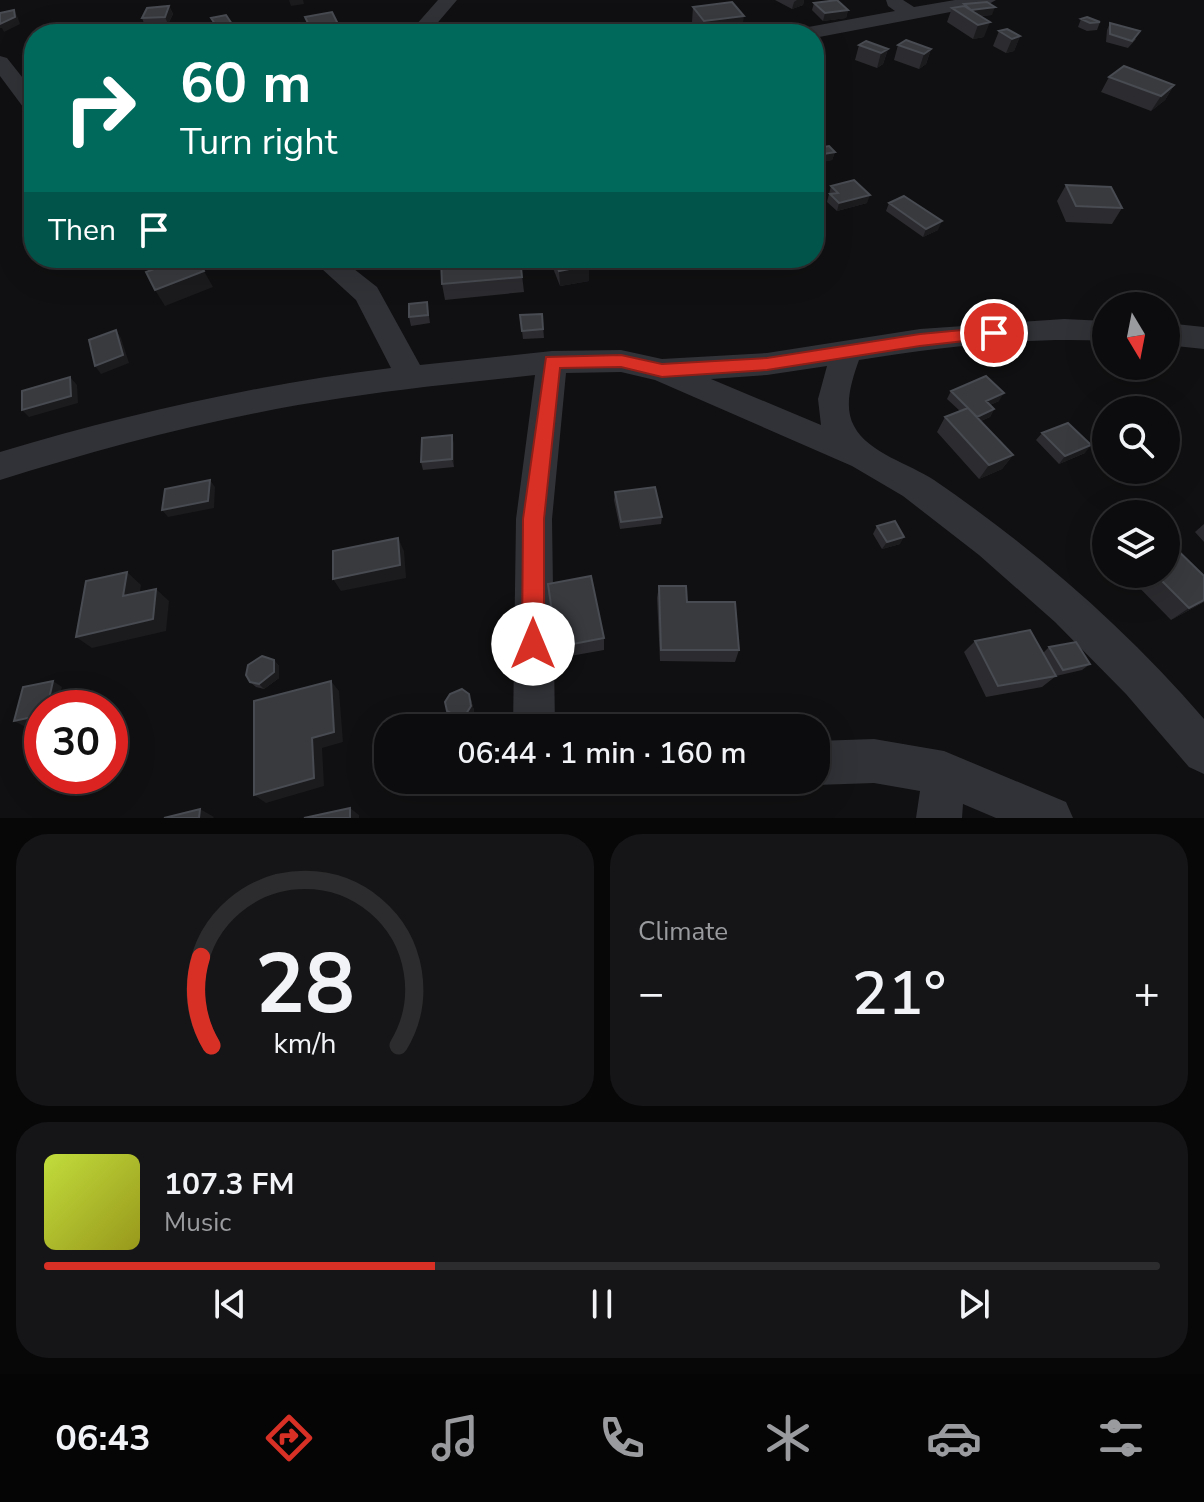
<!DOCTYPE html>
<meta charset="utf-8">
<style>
:root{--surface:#0c0c0e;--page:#151517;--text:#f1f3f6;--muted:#9a9b9e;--line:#2c2c2e;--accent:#d93025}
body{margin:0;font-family:"Nunito Sans",sans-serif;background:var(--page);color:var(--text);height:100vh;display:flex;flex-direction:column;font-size:30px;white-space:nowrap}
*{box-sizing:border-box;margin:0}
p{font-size:26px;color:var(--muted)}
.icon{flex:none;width:44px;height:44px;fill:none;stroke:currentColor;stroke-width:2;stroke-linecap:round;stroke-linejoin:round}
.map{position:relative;height:818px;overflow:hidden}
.panel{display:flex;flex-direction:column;gap:16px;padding:16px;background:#070708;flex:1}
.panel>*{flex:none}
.guide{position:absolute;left:24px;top:24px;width:800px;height:244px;border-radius:32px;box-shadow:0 8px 32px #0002,0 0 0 2px var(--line);background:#00695c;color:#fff;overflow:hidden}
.needle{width:52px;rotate:170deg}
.tools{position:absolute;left:1092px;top:292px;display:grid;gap:16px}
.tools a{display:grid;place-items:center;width:88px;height:88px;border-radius:50%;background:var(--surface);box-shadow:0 8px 32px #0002,0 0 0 2px var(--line);font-size:40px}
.speed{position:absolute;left:24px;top:690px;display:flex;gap:16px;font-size:40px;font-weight:700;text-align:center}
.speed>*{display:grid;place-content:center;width:104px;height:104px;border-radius:50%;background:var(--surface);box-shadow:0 8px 32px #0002,0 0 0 2px var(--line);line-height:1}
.speed .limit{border:12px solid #d22;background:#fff;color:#111}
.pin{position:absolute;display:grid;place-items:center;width:68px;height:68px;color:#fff;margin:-34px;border:4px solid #fff;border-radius:50%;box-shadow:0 2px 8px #0007}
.me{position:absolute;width:88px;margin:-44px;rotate:0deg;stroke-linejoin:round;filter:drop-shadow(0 0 6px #0008)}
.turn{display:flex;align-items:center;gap:28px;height:168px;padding:0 24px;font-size:36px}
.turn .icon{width:104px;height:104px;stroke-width:2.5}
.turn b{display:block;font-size:56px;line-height:68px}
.then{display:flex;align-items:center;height:76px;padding:0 24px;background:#0003;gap:16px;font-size:30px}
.big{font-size:60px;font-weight:600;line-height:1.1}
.panel .tile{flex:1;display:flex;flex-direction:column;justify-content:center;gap:12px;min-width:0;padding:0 28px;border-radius:32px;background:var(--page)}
.panel .dial{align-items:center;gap:0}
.dial svg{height:208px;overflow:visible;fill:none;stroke:var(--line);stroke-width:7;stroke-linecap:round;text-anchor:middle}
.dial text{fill:var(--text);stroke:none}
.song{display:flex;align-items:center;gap:24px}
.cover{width:96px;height:96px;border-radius:12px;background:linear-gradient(135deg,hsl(70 70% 55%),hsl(60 70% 35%))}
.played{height:8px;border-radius:4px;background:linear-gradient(90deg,var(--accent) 35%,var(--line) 35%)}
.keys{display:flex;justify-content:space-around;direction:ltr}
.heat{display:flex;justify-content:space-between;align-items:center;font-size:44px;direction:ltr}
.panel .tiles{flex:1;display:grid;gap:16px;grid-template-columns:1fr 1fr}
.tile:last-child{grid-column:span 2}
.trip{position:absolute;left:374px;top:714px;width:456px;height:80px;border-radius:32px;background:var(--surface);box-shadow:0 8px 32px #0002,0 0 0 2px var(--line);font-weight:600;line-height:80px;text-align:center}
.dock{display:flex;height:128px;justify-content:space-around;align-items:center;background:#050506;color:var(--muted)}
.dock .icon{width:56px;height:56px}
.dock .on{color:var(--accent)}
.dock b{font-size:36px;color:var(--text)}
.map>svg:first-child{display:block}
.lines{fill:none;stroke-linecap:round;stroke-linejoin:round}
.minor{fill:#313237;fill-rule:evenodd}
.wall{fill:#2c2c30}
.shaded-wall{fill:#1b1b1e}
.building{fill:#383a3e;stroke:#484b51;stroke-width:2}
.route{fill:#d93025;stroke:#8d1f18;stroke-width:2}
</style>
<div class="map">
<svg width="1204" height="818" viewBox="0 0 1204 818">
<rect width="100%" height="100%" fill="#101012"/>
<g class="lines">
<!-- minor -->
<path class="minor" d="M 438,0 L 457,0 L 428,34 L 408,34 Z
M 886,0 L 903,0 L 914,7 L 955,0 L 996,0 L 987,5 L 814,38 L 814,34 L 793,34 L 803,28 L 895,11 L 888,6 Z
M 0,56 L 7,58 L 34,92 L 34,113 L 26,111 L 0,76 Z
M 310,258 L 340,258 L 377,287 L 420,365 L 552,351 L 621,350 L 662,359 L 767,353 L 920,329 L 1064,319 L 1106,321 L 1106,341 C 1024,337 940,347 859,360 C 852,380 843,406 854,426 C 868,453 910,464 934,480 C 1033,548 1125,627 1204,719 L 1204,774 L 1189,767 L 1126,694 L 1055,622 L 979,555 L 903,496 L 852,466 L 655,380 L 621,372 L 566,373 L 552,519 L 555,728 L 513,728 L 516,519 L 535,375 C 471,382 406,388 342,398 C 227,415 111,445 0,480 L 0,452 C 127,414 259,384 391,368 L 356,300 ZM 827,366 L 818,399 L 821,425 L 711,379 L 767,375 Z
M 1166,323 L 1204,327 L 1204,349 L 1166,345 Z
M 874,739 L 944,751 L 1066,802 L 1073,818 L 996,818 L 963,804 L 962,818 L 916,818 L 920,791 L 874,783 L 816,785 L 804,780 L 816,780 L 816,741 Z"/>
</g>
<!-- wall -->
<path class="wall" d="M 775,0 L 804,0 L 803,5 L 792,9 Z
M 814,3 L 848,10 L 846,18 L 823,21 L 812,10 Z
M 964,4 L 992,15 L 980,16 L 984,37 L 973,39 L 947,22 L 952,8 L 963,6 Z
M 169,6 L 173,14 L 168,24 L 145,26 L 142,18 Z
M 693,7 L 742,30 L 713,34 L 702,34 L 692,22 Z
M 305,17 L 342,34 L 296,34 L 294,26 L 307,23 Z
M 1081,19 L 1100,22 L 1097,30 L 1087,31 L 1078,27 Z
M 1110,23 L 1136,39 L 1128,48 L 1106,42 L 1107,30 Z
M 999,31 L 1020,36 L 1014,51 L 1006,53 L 993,46 Z
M 859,45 L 888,49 L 883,64 L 877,68 L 855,60 Z
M 898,45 L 931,49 L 926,64 L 919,69 L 894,60 Z
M 1109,77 L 1174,85 L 1165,100 L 1151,111 L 1101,92 Z
M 818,148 L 835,152 L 832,160 L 822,162 L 816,156 Z
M 1066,185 L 1122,208 L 1112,224 L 1066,222 L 1057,201 Z
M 831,186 L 867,203 L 837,211 L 827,202 Z
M 889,203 L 938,230 L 923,237 L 886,211 Z
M 520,258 L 524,292 L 445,300 L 442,284 Z
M 549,258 L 586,258 L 589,265 L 589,281 L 560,286 Z
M 427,302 L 430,323 L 411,326 L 409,317 Z
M 542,314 L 544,338 L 523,339 L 520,315 Z
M 951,391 L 999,401 L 990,405 L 994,409 L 990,417 L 981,421 L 1013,455 L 1002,469 L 979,479 L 937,432 L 945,417 L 960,411 L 947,399 Z
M 1042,433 L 1085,453 L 1059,464 L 1036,440 Z
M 454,443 L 454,467 L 423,470 L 421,462 Z
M 615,492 L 662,517 L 661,524 L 620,529 L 614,500 Z
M 1204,524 L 1204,542 L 1195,532 Z
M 877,526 L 900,544 L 882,549 L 873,534 Z
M 1126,574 L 1204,576 L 1204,602 L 1171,620 Z
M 548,584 L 604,638 L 604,650 L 559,658 Z
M 659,586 L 687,602 L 739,650 L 735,662 L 660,661 L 657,598 Z
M 975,641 L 1043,653 L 1049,647 L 1090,664 L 1082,670 L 1056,676 L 1042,687 L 986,697 L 964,652 Z
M 274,660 L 279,666 L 279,678 L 264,689 L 256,687 L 250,682 Z
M 471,699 L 474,711 L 468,719 L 460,722 L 450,716 L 447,711 Z"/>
<!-- shaded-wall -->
<path class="shaded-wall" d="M 289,0 L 303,0 L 304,4 L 291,6 Z
M 797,0 L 804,0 L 803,5 L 792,9 L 794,2 Z
M 169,6 L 173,14 L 168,24 L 165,17 Z
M 995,7 L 992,15 L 968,17 L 971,10 Z
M 14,10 L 18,18 L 20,24 L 4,32 L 2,28 L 0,28 L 0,24 Z
M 848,10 L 846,18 L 823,21 L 825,13 Z
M 744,16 L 742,30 L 703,34 L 704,21 Z
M 990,22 L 984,37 L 973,39 L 978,25 Z
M 232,24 L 235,31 L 220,34 L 217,27 Z
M 340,28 L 342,34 L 309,34 Z
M 1020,36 L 1014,51 L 1006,53 L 1012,39 Z
M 888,49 L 883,64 L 877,68 L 881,53 Z
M 931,49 L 926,64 L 919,69 L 924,54 Z
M 1174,85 L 1165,100 L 1151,111 L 1161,96 Z
M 835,152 L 832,160 L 822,162 L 824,154 Z
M 870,195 L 867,203 L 837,211 L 839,203 Z
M 942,221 L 938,230 L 923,237 L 926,229 Z
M 589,265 L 589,281 L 560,286 L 559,271 Z
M 204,271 L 213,287 L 165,306 L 155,290 Z
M 116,330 L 121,338 L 129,363 L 101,374 L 95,366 Z
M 70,377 L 77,385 L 78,403 L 29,417 L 22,410 Z
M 1004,393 L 999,401 L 981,409 L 986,401 Z
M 994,409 L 990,417 L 973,424 L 977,417 Z
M 452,435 L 454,443 L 454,467 L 452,459 Z
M 1091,445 L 1085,453 L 1059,464 L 1065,456 Z
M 1013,455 L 1002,469 L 979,479 L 989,465 Z
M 210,480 L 215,487 L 214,508 L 168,517 L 162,510 Z
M 904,537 L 900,544 L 882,549 L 887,542 Z
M 398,538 L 404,551 L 406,578 L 341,591 L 333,579 Z
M 127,572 L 141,585 L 137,609 L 123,596 Z
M 156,589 L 169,601 L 166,631 L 92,648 L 76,637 Z
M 1204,600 L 1204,602 L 1171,620 L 1189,608 Z
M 274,660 L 279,666 L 279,678 L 264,689 L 259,684 Z
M 53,681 L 62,687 L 57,708 L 47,708 Z
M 331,681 L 339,691 L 343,742 L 322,748 L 324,786 L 266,803 L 254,795 L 312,738 Z
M 469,694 L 474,711 L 468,719 L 460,722 L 458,717 Z
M 42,715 L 42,722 L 24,726 L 14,721 Z
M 350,808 L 359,815 L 359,818 L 350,818 Z
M 200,809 L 214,817 L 213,818 L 199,818 Z"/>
<!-- building -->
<path class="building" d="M 837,0 L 848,10 L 825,13 L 814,3 Z
M 732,2 L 744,16 L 704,21 L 693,7 Z
M 987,2 L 995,7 L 971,10 L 964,4 Z
M 169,6 L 165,17 L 142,18 L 147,8 Z
M 964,6 L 990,22 L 978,25 L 952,8 Z
M 14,10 L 15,17 L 0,24 L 0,13 Z
M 332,12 L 340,28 L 309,34 L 307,28 L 294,26 L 308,23 L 305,17 Z
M 226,15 L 232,24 L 217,27 L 211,18 Z
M 1087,17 L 1100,22 L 1090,23 L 1081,19 Z
M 1110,23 L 1140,31 L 1132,41 L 1110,34 Z
M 1007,29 L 1020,36 L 1012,39 L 999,31 Z
M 906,40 L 931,49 L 924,54 L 898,45 Z
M 866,41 L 888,49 L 881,53 L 859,45 Z
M 1124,66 L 1174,85 L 1161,96 L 1109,77 Z
M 829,146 L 835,152 L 824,154 L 818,148 Z
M 854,180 L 870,195 L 839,203 L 830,194 L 838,193 L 831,186 Z
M 1066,185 L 1111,187 L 1122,208 L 1076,206 Z
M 904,196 L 942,221 L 926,229 L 889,203 Z
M 184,258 L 196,258 L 204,271 L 155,290 L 146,272 Z
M 453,258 L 520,258 L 522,277 L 442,284 L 441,259 Z
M 554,258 L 586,258 L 589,265 L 559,271 Z
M 427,302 L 428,315 L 409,317 L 409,304 Z
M 542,314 L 543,329 L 522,331 L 520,315 Z
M 116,330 L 123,355 L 95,366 L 89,340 Z
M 986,376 L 1004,393 L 986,401 L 994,409 L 977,417 L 951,391 Z
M 70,377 L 71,396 L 22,410 L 22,391 Z
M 968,408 L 1013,455 L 989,465 L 945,417 Z
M 1068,423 L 1091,445 L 1065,456 L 1042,433 Z
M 452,435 L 452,459 L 421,462 L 422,438 Z
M 210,480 L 208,501 L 162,510 L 165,489 Z
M 655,487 L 662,517 L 621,522 L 615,492 Z
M 895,521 L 904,537 L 887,542 L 877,526 Z
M 398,538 L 400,565 L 333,579 L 333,551 Z
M 1166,539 L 1204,576 L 1204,600 L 1189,608 L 1155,574 L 1166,574 Z
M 127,572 L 123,596 L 156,589 L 153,619 L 76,637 L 86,581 Z
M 591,576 L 604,638 L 557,647 L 548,584 Z
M 659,586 L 686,586 L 687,602 L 735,602 L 739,650 L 661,650 Z
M 1030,630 L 1056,676 L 998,686 L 975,641 Z
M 1076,642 L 1090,664 L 1063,670 L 1049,647 Z
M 262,656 L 274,660 L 274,672 L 259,684 L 250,682 L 246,675 L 248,665 Z
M 53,681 L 47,708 L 42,708 L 42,715 L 14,721 L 23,687 Z
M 331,681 L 334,732 L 312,738 L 314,778 L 254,795 L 254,701 Z
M 462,689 L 469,694 L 471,706 L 466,714 L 458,717 L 447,711 L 445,702 L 450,694 Z
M 350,808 L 350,818 L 304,818 Z
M 200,809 L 199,818 L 164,818 Z"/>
<!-- route -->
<path class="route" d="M 994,327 L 1002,333 L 1000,337 L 920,346 L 767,370 L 662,377 L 621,367 L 560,368 L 544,519 L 544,644 L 541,651 L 533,655 L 525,651 L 522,644 L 523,519 L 546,357 L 621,355 L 662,364 L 767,358 L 920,334 Z"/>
</svg>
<div class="tools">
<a><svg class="needle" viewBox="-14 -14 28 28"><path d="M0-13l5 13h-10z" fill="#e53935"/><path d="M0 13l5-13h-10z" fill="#9a9b9e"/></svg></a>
<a><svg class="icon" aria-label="search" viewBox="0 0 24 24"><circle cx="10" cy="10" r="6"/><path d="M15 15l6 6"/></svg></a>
<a><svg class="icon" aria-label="layers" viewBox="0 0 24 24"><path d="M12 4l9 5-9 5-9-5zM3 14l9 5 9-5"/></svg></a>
</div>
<div class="speed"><div class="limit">30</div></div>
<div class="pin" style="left:994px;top:333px;background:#d93025"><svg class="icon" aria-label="arrive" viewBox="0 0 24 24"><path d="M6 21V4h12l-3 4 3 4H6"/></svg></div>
<svg class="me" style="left:533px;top:644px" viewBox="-20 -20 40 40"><circle r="19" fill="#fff"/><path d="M0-13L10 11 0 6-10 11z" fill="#d93025"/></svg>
<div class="trip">06:44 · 1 min · 160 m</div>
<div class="guide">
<div class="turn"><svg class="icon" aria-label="right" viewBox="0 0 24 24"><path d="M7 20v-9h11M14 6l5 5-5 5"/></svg><div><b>60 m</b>Turn right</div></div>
<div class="then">Then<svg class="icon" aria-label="arrive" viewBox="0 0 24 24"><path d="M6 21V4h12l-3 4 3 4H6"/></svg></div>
</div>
</div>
<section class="panel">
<div class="tiles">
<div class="tile dial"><svg viewBox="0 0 100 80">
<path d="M14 69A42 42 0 1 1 86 69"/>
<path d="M14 69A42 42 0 0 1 10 35" stroke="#d93025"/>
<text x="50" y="56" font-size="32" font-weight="700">28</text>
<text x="50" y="72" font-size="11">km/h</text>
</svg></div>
<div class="tile"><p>Climate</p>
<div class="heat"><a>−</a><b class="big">21°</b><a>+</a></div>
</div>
<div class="tile">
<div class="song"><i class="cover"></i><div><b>107.3 FM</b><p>Music</p></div></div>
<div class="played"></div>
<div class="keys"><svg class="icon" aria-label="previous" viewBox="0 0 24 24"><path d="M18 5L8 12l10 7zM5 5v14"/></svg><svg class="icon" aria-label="pause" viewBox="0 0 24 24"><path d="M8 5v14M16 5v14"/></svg><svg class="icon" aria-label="next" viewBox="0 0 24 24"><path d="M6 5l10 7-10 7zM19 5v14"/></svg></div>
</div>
</div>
</section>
<nav class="dock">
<b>06:43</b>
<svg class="icon on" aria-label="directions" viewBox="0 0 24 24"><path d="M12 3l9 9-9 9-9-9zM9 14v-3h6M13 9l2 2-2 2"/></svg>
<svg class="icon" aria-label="music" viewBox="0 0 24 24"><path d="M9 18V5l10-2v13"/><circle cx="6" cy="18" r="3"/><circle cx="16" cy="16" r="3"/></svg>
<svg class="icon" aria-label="phone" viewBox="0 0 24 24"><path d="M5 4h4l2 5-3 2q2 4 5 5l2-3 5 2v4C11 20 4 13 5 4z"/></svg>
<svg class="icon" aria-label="climate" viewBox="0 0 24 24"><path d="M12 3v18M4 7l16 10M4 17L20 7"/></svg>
<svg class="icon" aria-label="car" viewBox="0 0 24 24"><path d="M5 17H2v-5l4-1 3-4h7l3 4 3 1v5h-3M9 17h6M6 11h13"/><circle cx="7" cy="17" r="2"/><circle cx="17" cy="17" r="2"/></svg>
<svg class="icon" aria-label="filters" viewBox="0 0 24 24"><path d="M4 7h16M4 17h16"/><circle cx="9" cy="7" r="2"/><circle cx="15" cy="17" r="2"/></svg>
</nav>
